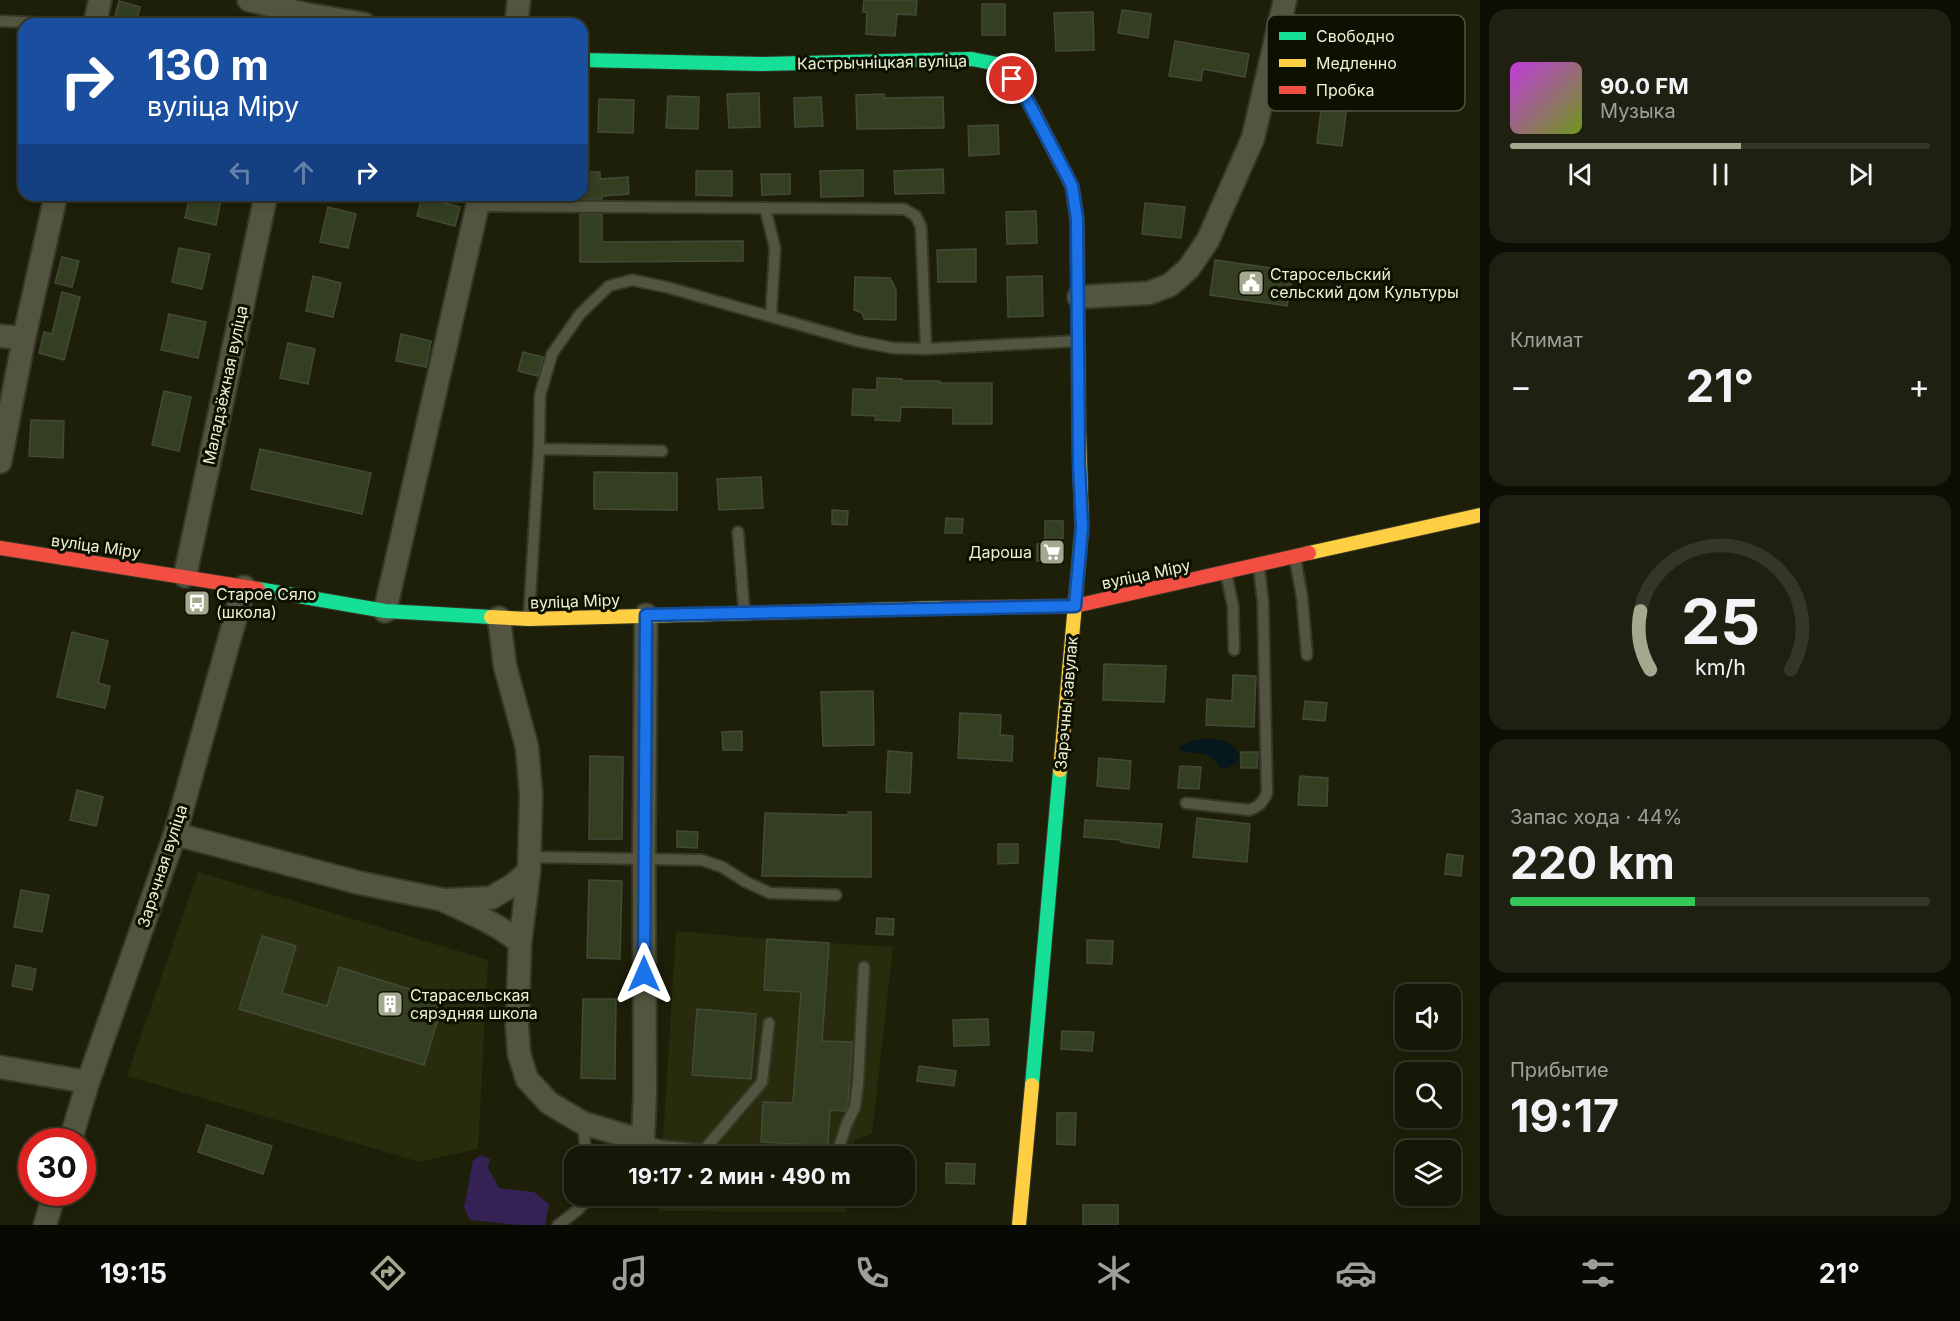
<!DOCTYPE html>
<html lang="ru">
<meta charset="utf-8">
<style>
:root{--surface:#161707;--page:#1f2011;--text:#f1f3f6;--muted:#9e9f9b;--line:#353628;--accent:#a4a88e}
body{margin:0;font-family:Inter,sans-serif;background:var(--page);color:var(--text);height:100vh;display:flex;flex-direction:column;font-size:22px;white-space:nowrap}
*{box-sizing:border-box;margin:0}
p{font-size:20px;color:var(--muted)}
.icon{flex:none;width:33px;height:33px;fill:none;stroke:currentColor;stroke-width:2;stroke-linecap:round;stroke-linejoin:round}
.map{position:relative;flex:1;overflow:hidden}
.drawer{display:flex;flex-direction:column;gap:9px;padding:9px;background:#0c0d04;width:480px}
.drawer>*{flex:none}
.hud{position:absolute;left:18px;top:18px;width:570px;height:183px;border-radius:18px;box-shadow:0 3px 9px #0003,0 0 0 2px var(--line);background:#1a4fa0;color:#fff;overflow:hidden}
.fabs{position:absolute;left:1395px;top:984px;display:grid;gap:12px}
.fabs a{display:grid;place-items:center;width:66px;height:66px;border-radius:12px;background:var(--surface);box-shadow:0 3px 9px #0003,0 0 0 2px var(--line);font-size:30px}
.speed{position:absolute;left:18px;top:1128px;display:flex;gap:12px;font-size:30px;font-weight:700;text-align:center}
.speed>*{display:grid;place-content:center;width:78px;height:78px;border-radius:50%;background:var(--surface);box-shadow:0 3px 9px #0003,0 0 0 2px var(--line);line-height:1}
.speed .limit{border:9px solid #d22;background:#fff;color:#111}
.pin{position:absolute;display:grid;place-items:center;width:51px;height:51px;color:#fff;margin:-26px;border:3px solid #fff;border-radius:50%;box-shadow:0 2px 6px #0007}
.me{position:absolute;width:66px;margin:-33px;rotate:0deg;stroke-linejoin:round;filter:drop-shadow(0 0 4px #0008)}
.turn{display:flex;align-items:center;gap:21px;height:126px;padding:0 30px;font-size:27px}
.turn .icon{width:78px;height:78px;stroke-width:2.5}
.turn b{display:block;font-size:42px;line-height:51px}
.lanes{display:flex;align-items:center;height:57px;padding:0 30px;background:#0003;justify-content:center;gap:30px;direction:ltr}
.lanes .off{opacity:.35}
.big{font-size:45px;font-weight:700;line-height:1.1}
.drawer .card{flex:1;display:flex;flex-direction:column;justify-content:center;gap:9px;min-width:0;padding:0 21px;border-radius:18px;background:var(--page)}
.drawer .dial{align-items:center;gap:0}
.dial svg{height:156px;overflow:visible;fill:none;stroke:var(--line);stroke-width:7;stroke-linecap:round;text-anchor:middle}
.dial text{fill:var(--text);stroke:none}
.song{display:flex;align-items:center;gap:18px}
.cover{width:72px;height:72px;border-radius:9px;background:linear-gradient(135deg,hsl(290 70% 55%),hsl(80 70% 35%))}
.played{height:6px;border-radius:3px;background:linear-gradient(90deg,var(--accent) 55%,var(--line) 55%)}
.keys{display:flex;justify-content:space-around;direction:ltr}
.heat{display:flex;justify-content:space-between;align-items:center;font-size:33px;direction:ltr}
.charge{height:9px;border-radius:4px;background:linear-gradient(90deg,#34c759 44%,var(--line) 0)}
.trip{position:absolute;left:564px;top:1146px;width:351px;height:60px;border-radius:18px;background:var(--surface);box-shadow:0 3px 9px #0003,0 0 0 2px var(--line);font-weight:700;line-height:60px;text-align:center}
.dock{display:flex;height:96px;justify-content:space-around;align-items:center;background:#090903;color:var(--muted)}
.dock .icon{width:42px;height:42px}
.dock .selected{color:var(--accent)}
.dock b{font-size:27px;color:var(--text)}
main{display:flex;flex:1;min-height:0}
.map>svg:first-child{display:block}
.built{fill:#282c0c}
.green{fill:#332253}
.water{fill:#07171e}
.building{fill:#343e21;stroke:#444a38;stroke-width:1.5}
.lines{fill:none;stroke-linecap:round;stroke-linejoin:round}
.lane-casing{stroke:#363828;stroke-width:14}
.street-casing{stroke:#363828;stroke-width:26}
.fast-casing{stroke:#363828;stroke-width:16}
.slow-casing{stroke:#363828;stroke-width:16}
.jam-casing{stroke:#363828;stroke-width:16}
.lane{stroke:#535541;stroke-width:10}
.street{stroke:#535541;stroke-width:22}
.fast{stroke:#16e098;stroke-width:14}
.slow{stroke:#ffcf43;stroke-width:14}
.jam{stroke:#f24e42;stroke-width:14}
.route-casing{stroke:#114b97;stroke-width:15}
.route{stroke:#1a73e8;stroke-width:10}
.labels{text-anchor:middle;dominant-baseline:central;stroke-width:6;stroke-linejoin:round;paint-order:stroke}
.street-label{font-size:16px;fill:#edf2d5;stroke:#0e1000}
.poi-label{font-size:16px;fill:#edf2d5;stroke:#0e1000;text-anchor:start}
.key{fill:#0e1000;stroke:#515440;stroke-width:1.5}
.key-label{font-size:16px;fill:#edf2d5}
</style>
<main>
<div class="map">
<svg width="1480" height="1225" viewBox="0 0 1480 1225">
<rect width="100%" height="100%" fill="#1d1f09"/>
<!-- built -->
<path class="built" d="M 198,872 L 488,960 L 478,1149 L 420,1162 L 127,1076 Z
M 676,931 L 767,939 L 893,947 L 872,1134 L 854,1141 L 852,1156 L 662,1156 Z
M 659,1196 L 848,1196 L 846,1212 L 658,1211 Z"/>
<!-- green -->
<path class="green" d="M 481,1155 L 490,1159 L 488,1168 L 499,1188 L 534,1192 L 549,1204 L 545,1225 L 519,1225 L 470,1220 L 464,1208 L 473,1160 Z"/>
<!-- water -->
<path class="water" d="M 1206,739 C 1216,739 1227,740 1235,748 C 1246,760 1231,770 1220,768 C 1218,765 1216,762 1214,760 C 1204,750 1189,755 1179,750 C 1184,740 1196,740 1206,739 Z"/>
<!-- building -->
<path class="building" d="M 864,0 L 917,0 L 916,15 L 897,14 L 895,36 L 866,34 L 867,12 L 863,12 Z
M 119,1 L 140,7 L 136,24 L 113,24 Z
M 982,4 L 1005,4 L 1005,35 L 982,35 Z
M 1122,10 L 1151,14 L 1148,38 L 1118,33 Z
M 1093,12 L 1094,50 L 1056,51 L 1054,13 Z
M 1175,41 L 1249,54 L 1245,77 L 1203,69 L 1201,81 L 1169,76 Z
M 759,93 L 760,127 L 729,128 L 727,94 Z
M 884,94 L 884,98 L 943,97 L 944,128 L 857,129 L 856,95 Z
M 668,96 L 699,97 L 698,129 L 666,128 Z
M 821,97 L 823,126 L 795,127 L 794,98 Z
M 599,99 L 634,100 L 633,133 L 598,132 Z
M 1322,101 L 1347,104 L 1342,146 L 1317,143 Z
M 998,125 L 999,154 L 969,156 L 968,126 Z
M 943,169 L 944,193 L 895,194 L 894,171 Z
M 863,170 L 863,196 L 821,197 L 820,171 Z
M 696,171 L 732,171 L 732,196 L 696,195 Z
M 582,172 L 600,172 L 600,179 L 628,177 L 629,194 L 602,196 L 602,199 L 581,199 Z
M 761,174 L 790,174 L 790,194 L 762,195 Z
M 190,195 L 222,195 L 216,225 L 185,218 Z
M 422,197 L 460,207 L 455,226 L 417,216 Z
M 1145,203 L 1185,207 L 1181,238 L 1142,234 Z
M 328,207 L 356,214 L 348,248 L 320,242 Z
M 1036,211 L 1037,243 L 1007,244 L 1006,212 Z
M 580,214 L 602,214 L 602,242 L 743,241 L 743,261 L 580,262 Z
M 179,248 L 210,254 L 202,289 L 172,282 Z
M 976,249 L 976,282 L 938,282 L 937,250 Z
M 62,257 L 79,261 L 72,287 L 55,283 Z
M 1215,260 L 1293,271 L 1287,306 L 1210,295 Z
M 313,276 L 341,283 L 333,317 L 306,311 Z
M 1042,276 L 1043,316 L 1008,317 L 1007,277 Z
M 855,277 L 890,278 L 896,290 L 896,320 L 864,319 L 862,313 L 854,310 Z
M 62,292 L 80,297 L 64,360 L 39,353 L 44,332 L 52,334 Z
M 169,314 L 206,322 L 198,358 L 161,350 Z
M 401,334 L 431,341 L 426,367 L 396,361 Z
M 288,343 L 315,349 L 308,384 L 280,378 Z
M 523,352 L 543,357 L 538,376 L 518,371 Z
M 877,378 L 902,379 L 902,381 L 940,381 L 940,383 L 992,383 L 992,424 L 953,424 L 953,408 L 901,407 L 900,421 L 875,420 L 876,416 L 852,415 L 853,389 L 877,390 Z
M 164,391 L 191,397 L 179,451 L 152,445 Z
M 31,420 L 64,421 L 63,458 L 29,456 Z
M 260,449 L 371,473 L 362,514 L 251,489 Z
M 594,472 L 677,473 L 677,510 L 594,509 Z
M 761,477 L 763,508 L 719,510 L 717,479 Z
M 832,510 L 848,511 L 847,525 L 832,524 Z
M 946,518 L 963,519 L 962,533 L 945,533 Z
M 1045,521 L 1063,521 L 1063,538 L 1060,539 L 1060,561 L 1037,561 L 1037,544 L 1045,544 Z
M 72,632 L 108,641 L 98,683 L 110,686 L 105,708 L 57,697 Z
M 1104,664 L 1166,666 L 1164,702 L 1103,700 Z
M 1233,675 L 1256,676 L 1254,727 L 1206,725 L 1207,699 L 1232,701 Z
M 873,691 L 874,745 L 823,746 L 821,692 Z
M 1305,701 L 1327,703 L 1325,721 L 1303,719 Z
M 960,713 L 1001,715 L 1000,735 L 1013,736 L 1012,761 L 958,758 Z
M 742,731 L 742,750 L 723,750 L 722,732 Z
M 888,751 L 912,753 L 910,793 L 886,792 Z
M 1241,752 L 1258,752 L 1257,768 L 1241,768 Z
M 590,756 L 623,757 L 622,839 L 589,839 Z
M 1099,758 L 1131,761 L 1129,789 L 1097,786 Z
M 1180,766 L 1201,767 L 1199,789 L 1178,788 Z
M 1300,776 L 1328,778 L 1327,806 L 1298,805 Z
M 77,790 L 103,797 L 96,826 L 70,820 Z
M 848,812 L 871,812 L 871,877 L 762,876 L 765,813 L 848,815 Z
M 1197,818 L 1250,824 L 1247,862 L 1193,857 Z
M 1085,820 L 1162,824 L 1159,848 L 1121,842 L 1121,840 L 1084,837 Z
M 677,831 L 698,832 L 697,848 L 677,847 Z
M 998,844 L 1018,844 L 1018,863 L 998,864 Z
M 1447,854 L 1463,856 L 1461,876 L 1445,874 Z
M 589,880 L 622,881 L 620,959 L 587,958 Z
M 21,890 L 49,895 L 42,932 L 14,927 Z
M 877,918 L 894,919 L 893,935 L 876,934 Z
M 262,936 L 296,946 L 282,993 L 327,1006 L 339,967 L 444,1000 L 424,1065 L 239,1009 Z
M 767,939 L 829,943 L 822,1041 L 852,1042 L 848,1105 L 845,1111 L 830,1110 L 828,1146 L 761,1142 L 763,1102 L 793,1103 L 801,992 L 764,990 Z
M 1087,940 L 1113,941 L 1112,964 L 1087,963 Z
M 16,965 L 36,969 L 32,990 L 12,986 Z
M 583,999 L 616,999 L 615,1079 L 581,1078 Z
M 697,1009 L 756,1014 L 751,1079 L 692,1075 Z
M 988,1019 L 989,1045 L 954,1046 L 953,1020 Z
M 1062,1031 L 1094,1032 L 1092,1051 L 1061,1049 Z
M 919,1066 L 956,1071 L 954,1086 L 917,1081 Z
M 1057,1113 L 1076,1113 L 1075,1145 L 1057,1144 Z
M 207,1125 L 272,1146 L 263,1174 L 198,1152 Z
M 946,1163 L 975,1164 L 974,1184 L 946,1183 Z
M 1083,1205 L 1118,1205 L 1118,1225 L 1083,1225 Z"/>
<g class="lines">
<defs>
<path id="lane" d="M 0,21 L 63,24
M 477,206 L 904,209 L 916,216 L 921,227 L 926,349
M 765,208 L 775,248 L 771,316
M 539,449 L 662,451
M 738,532 L 744,609
M 1295,558 L 1302,597 L 1307,655
M 1226,573 L 1233,606 L 1234,650
M 529,616 L 539,449 L 540,395 L 552,354 L 580,314 L 609,286 L 632,280 L 666,287 L 857,341 L 893,348 L 926,349 L 1076,341
M 1186,803 L 1249,810 C 1259,807 1263,802 1267,793 L 1263,602 L 1259,568
M 530,857 L 702,860 L 722,867 L 746,882 L 770,893 L 836,895
M 583,1123 L 586,1156
M 704,1150 L 729,1156
M 632,1156 L 643,1141 L 662,1146 L 704,1150 L 762,1082 L 769,1023
M 836,1156 L 847,1123 L 855,1107 L 858,1083 L 864,967
M 579,1208 L 593,1196
M 558,1225 L 579,1209 L 581,1196"/>
<path id="street" d="M 249,0 L 305,14 L 364,24
M 95,24 L 100,0
M 516,24 L 519,0
M 1079,297 L 1149,293 L 1170,285 L 1189,268 L 1208,240 L 1253,138 L 1285,0
M 0,336 L 24,338
M 0,462 L 24,338 L 56,195
M 185,576 L 266,195
M 385,611 L 480,195
M 499,618 L 505,666 L 527,747 L 531,795 L 529,871 L 520,943 L 517,1025 L 519,1054 L 527,1079 L 549,1103 L 583,1123 L 643,1141 L 645,1092 L 644,857 L 646,615
M 175,834 L 360,883 L 444,900 L 491,898 L 513,885 L 529,871
M 445,901 C 470,913 499,924 520,943
M 0,1067 L 88,1082
M 70,1142 L 88,1082 L 175,834 L 244,587
M 45,1225 L 55,1192"/>
<path id="fast" d="M 582,60 L 761,64 L 972,59 L 1002,65 L 1023,92 L 1035,114
M 258,589 L 385,611 L 491,617
M 1032,1085 L 1060,770"/>
<path id="slow" d="M 1309,553 L 1480,515
M 491,617 L 529,619 L 944,608
M 1060,770 L 1082,527 L 1079,430
M 1019,1225 L 1032,1085"/>
<path id="jam" d="M 1035,114 L 1072,186 L 1077,219 L 1079,430
M 0,548 L 258,589
M 944,608 L 1075,606 L 1309,553"/>
</defs>
<!-- lane casing -->
<use href="#lane" class="lane-casing"/>
<!-- street casing -->
<use href="#street" class="street-casing"/>
<!-- fast casing -->
<use href="#fast" class="fast-casing"/>
<!-- slow casing -->
<use href="#slow" class="slow-casing"/>
<!-- jam casing -->
<use href="#jam" class="jam-casing"/>
<!-- lane -->
<use href="#lane" class="lane"/>
<!-- street -->
<use href="#street" class="street"/>
<!-- fast -->
<use href="#fast" class="fast"/>
<!-- slow -->
<use href="#slow" class="slow"/>
<!-- jam -->
<use href="#jam" class="jam"/>
</g>
<g class="lines">
<defs>
<path id="route" d="M 644,974 L 646,615 L 1075,606 L 1082,527 L 1079,465 L 1077,219 L 1072,186 L 1065,172 L 1023,92 L 1012,79"/>
</defs>
<!-- route casing -->
<use href="#route" class="route-casing"/>
<!-- route -->
<use href="#route" class="route"/>
</g>
<!-- icons -->
<defs>
<symbol id="civic-square" viewBox="-11 -11 22 22"><rect x="-9" y="-9" width="18" height="18" rx="4" fill="#a4a88e" stroke="#0e1000"/><path d="M-.6-6.5H3V-4.5H.6V-3L4-1V1h2V6H-6V1h2V-1L-.6-3ZM-1.2 2.5V6h2.4V2.5Z" fill="#fff"/></symbol>
<symbol id="supermarket-square" viewBox="-11 -11 22 22"><rect x="-9" y="-9" width="18" height="18" rx="4" fill="#a4a88e" stroke="#0e1000"/><path d="M-6-5.5h2.5l.6 2H6L4.5 2H-2.5L-4.4-4H-6ZM-1.5 3.2a1.3 1.3 0 1 0 .1 0ZM3 3.2a1.3 1.3 0 1 0 .1 0Z" fill="#fff"/></symbol>
<symbol id="bus-square" viewBox="-11 -11 22 22"><rect x="-9" y="-9" width="18" height="18" rx="4" fill="#a4a88e" stroke="#0e1000"/><path d="M-5-6H5V4H4V6H2V4H-2V6H-4V4H-5ZM-3.5-4V0h7V-4ZM-3.5 1.2v1.5H-2V1.2ZM2 1.2v1.5H3.5V1.2Z" fill="#fff"/></symbol>
<symbol id="building-square" viewBox="-11 -11 22 22"><rect x="-9" y="-9" width="18" height="18" rx="4" fill="#a4a88e" stroke="#0e1000"/><path d="M-4-6H4V6H1V3H-1V6H-4ZM-2.5-4.3h1.7v1.8h-1.7ZM.8-4.3h1.7v1.8H.8ZM-2.5-1h1.7V.8h-1.7ZM.8-1h1.7V.8H.8Z" fill="#fff"/></symbol>
</defs>
<g fill-rule="evenodd">
<use href="#civic-square" x="1236" y="268" width="30" height="30"/>
<use href="#supermarket-square" x="1037" y="537" width="30" height="30"/>
<use href="#bus-square" x="182" y="588" width="30" height="30"/>
<use href="#building-square" x="375" y="989" width="30" height="30"/>
</g>
<g class="labels">
<!-- street labels -->
<g class="street-label">
<text transform="translate(882 62) rotate(-1)">Кастрычніцкая вуліца</text>
<text transform="translate(225 385) rotate(-78)">Маладзёжная вуліца</text>
<text transform="translate(96 546) rotate(8)">вуліца Міру</text>
<text transform="translate(1146 574) rotate(-12)">вуліца Міру</text>
<text transform="translate(575 601) rotate(-2)">вуліца Міру</text>
<text transform="translate(1066 703) rotate(-85)">Зарэчны завулак</text>
<text transform="translate(162 866) rotate(-72)">Зарэчная вуліца</text>
</g>
<!-- poi labels -->
<g class="poi-label">
<text x="1270" y="274">Старосельский<tspan x="1270" dy="18">сельский дом Культуры</tspan></text>
<text x="1032" y="552" text-anchor="end">Дароша</text>
<text x="216" y="594">Старое Сяло<tspan x="216" dy="18">(школа)</tspan></text>
<text x="410" y="995">Старасельская<tspan x="410" dy="18">сярэдняя школа</tspan></text>
</g>
</g>
<!-- legend -->
<rect x="1267" y="15" width="198" height="96" rx="9" class="key"/>
<rect x="1279" y="32" width="27" height="8" fill="#16e098"/>
<rect x="1279" y="59" width="27" height="8" fill="#ffcf43"/>
<rect x="1279" y="86" width="27" height="8" fill="#f24e42"/>
<g class="key-label">
<text x="1316" y="42">Свободно</text>
<text x="1316" y="69">Медленно</text>
<text x="1316" y="96">Пробка</text>
</g>
</svg>
<div class="fabs">
<a><svg class="icon" aria-label="sound" viewBox="0 0 24 24"><path d="M4 9h4l5-4v14l-5-4H4zM17 9q2 3 0 6"/></svg></a>
<a><svg class="icon" aria-label="search" viewBox="0 0 24 24"><circle cx="10" cy="10" r="6"/><path d="M15 15l6 6"/></svg></a>
<a><svg class="icon" aria-label="layers" viewBox="0 0 24 24"><path d="M12 4l9 5-9 5-9-5zM3 14l9 5 9-5"/></svg></a>
</div>
<div class="speed"><div class="limit">30</div></div>
<div class="pin" style="left:1012px;top:79px;background:#d93025"><svg class="icon" aria-label="arrive" viewBox="0 0 24 24"><path d="M6 21V4h12l-3 4 3 4H6"/></svg></div>
<svg class="me" style="left:644px;top:974px" viewBox="-20 -20 40 40"><path d="M0-17L14 15 0 8-14 15z" fill="#1a73e8" stroke="#fff" stroke-width="4"/></svg>
<div class="trip">19:17 · 2 мин · 490 m</div>
<div class="hud">
<div class="turn"><svg class="icon" aria-label="right" viewBox="0 0 24 24"><path d="M7 20v-9h11M14 6l5 5-5 5"/></svg><div><b>130 m</b>вуліца Міру</div></div>
<div class="lanes"><svg class="icon off" aria-label="left" viewBox="0 0 24 24"><path d="M17 20v-9H6M10 6l-5 5 5 5"/></svg><svg class="icon off" aria-label="ahead" viewBox="0 0 24 24"><path d="M12 20V5M6 11l6-6 6 6"/></svg><svg class="icon" aria-label="right" viewBox="0 0 24 24"><path d="M7 20v-9h11M14 6l5 5-5 5"/></svg></div>
</div>
</div>
<section class="drawer">
<div class="card">
<div class="song"><i class="cover"></i><div><b>90.0 FM</b><p>Музыка</p></div></div>
<div class="played"></div>
<div class="keys"><svg class="icon" aria-label="previous" viewBox="0 0 24 24"><path d="M18 5L8 12l10 7zM5 5v14"/></svg><svg class="icon" aria-label="pause" viewBox="0 0 24 24"><path d="M8 5v14M16 5v14"/></svg><svg class="icon" aria-label="next" viewBox="0 0 24 24"><path d="M6 5l10 7-10 7zM19 5v14"/></svg></div>
</div>
<div class="card"><p>Климат</p>
<div class="heat"><a>−</a><b class="big">21°</b><a>+</a></div>
</div>
<div class="card dial"><svg viewBox="0 0 100 80">
<path d="M14 69A42 42 0 1 1 86 69"/>
<path d="M14 69A42 42 0 0 1 9 39" stroke="#a4a88e"/>
<text x="50" y="56" font-size="32" font-weight="700">25</text>
<text x="50" y="72" font-size="11">km/h</text>
</svg></div>
<div class="card"><p>Запас хода · 44%</p><b class="big">220 km</b><div class="charge"></div></div>
<div class="card"><p>Прибытие</p><b class="big">19:17</b></div>
</section>
</main>
<nav class="dock">
<b>19:15</b>
<svg class="icon selected" aria-label="directions" viewBox="0 0 24 24"><path d="M12 3l9 9-9 9-9-9zM9 14v-3h6M13 9l2 2-2 2"/></svg>
<svg class="icon" aria-label="music" viewBox="0 0 24 24"><path d="M9 18V5l10-2v13"/><circle cx="6" cy="18" r="3"/><circle cx="16" cy="16" r="3"/></svg>
<svg class="icon" aria-label="phone" viewBox="0 0 24 24"><path d="M5 4h4l2 5-3 2q2 4 5 5l2-3 5 2v4C11 20 4 13 5 4z"/></svg>
<svg class="icon" aria-label="climate" viewBox="0 0 24 24"><path d="M12 3v18M4 7l16 10M4 17L20 7"/></svg>
<svg class="icon" aria-label="car" viewBox="0 0 24 24"><path d="M5 17H2v-5l4-1 3-4h7l3 4 3 1v5h-3M9 17h6M6 11h13"/><circle cx="7" cy="17" r="2"/><circle cx="17" cy="17" r="2"/></svg>
<svg class="icon" aria-label="filters" viewBox="0 0 24 24"><path d="M4 7h16M4 17h16"/><circle cx="9" cy="7" r="2"/><circle cx="15" cy="17" r="2"/></svg>
<b>21°</b>
</nav>
